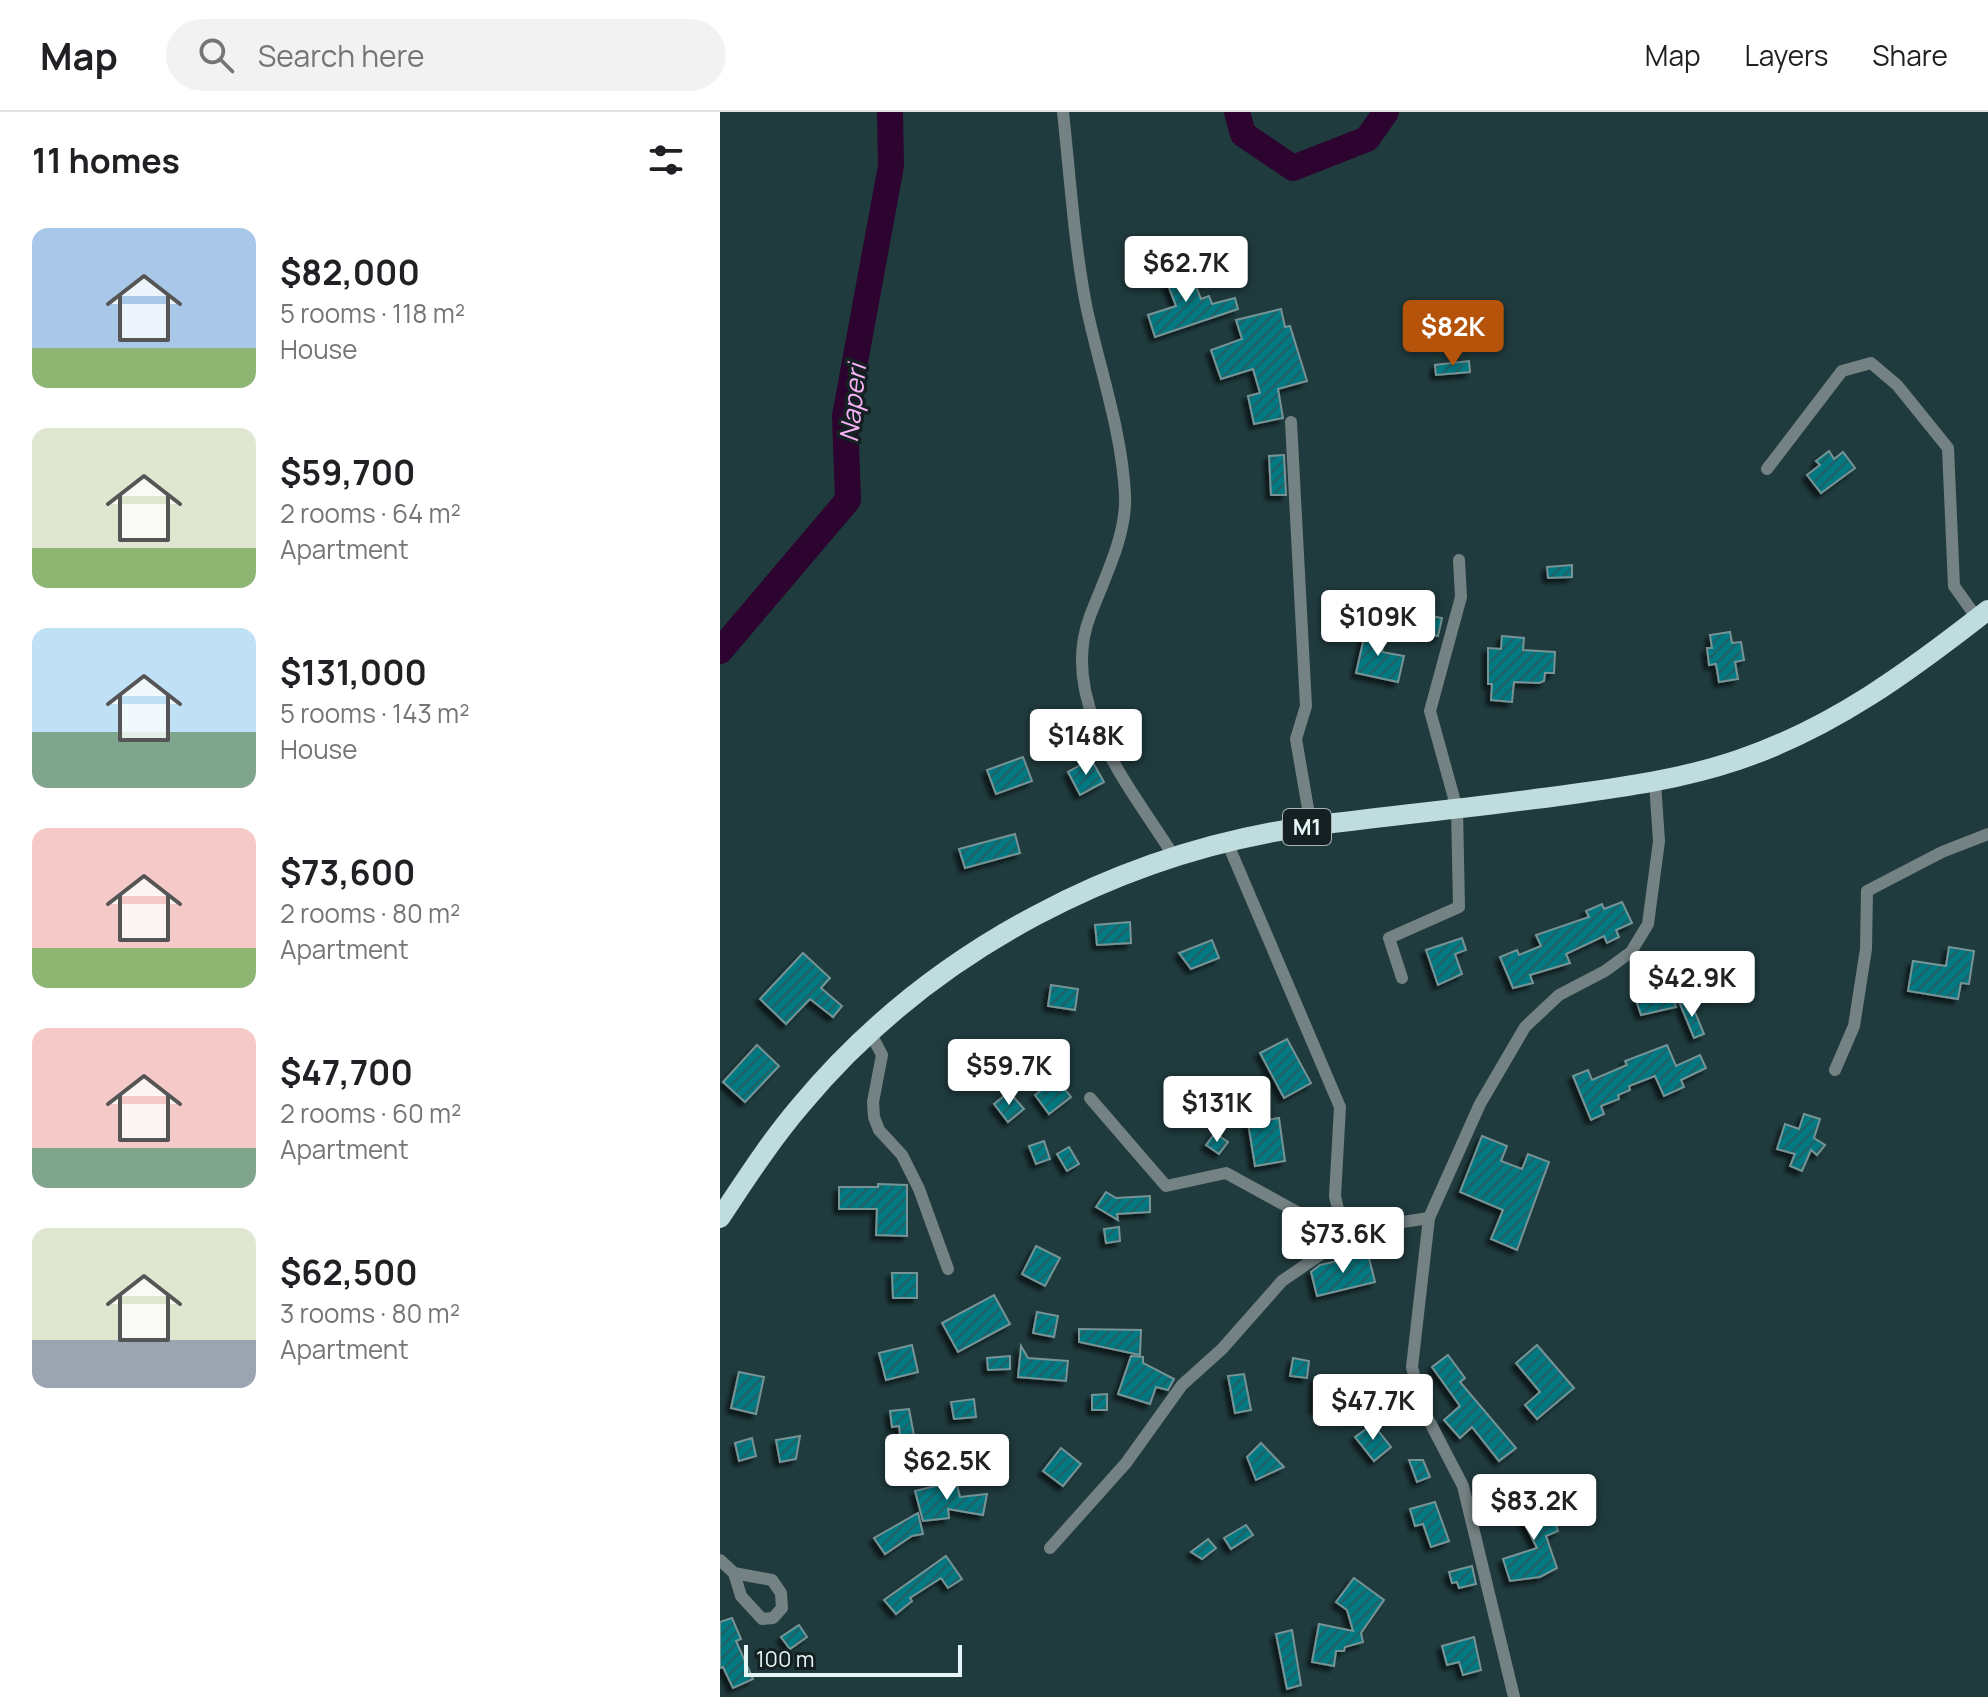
<!DOCTYPE html>
<html lang="en">
<head>
<meta charset="utf-8">
<style>
	:root { --surface:#fff; --page:#f2f2f2; --text:#202124; --muted:#757577; --line:#e0e0e0; --accent:#b45309 }
	body { margin:0; font-family:Manrope,sans-serif; background:var(--page); color:var(--text); height:100vh; display:flex; flex-direction:column; font-size:30px; white-space:nowrap }
	* { box-sizing:border-box; margin:0 }
	p { font-size:26px; color:var(--muted) }
	.icon { flex:none; width:44px; height:44px; fill:none; stroke:currentColor; stroke-width:2; stroke-linecap:round; stroke-linejoin:round }
	.map { position:relative; flex:1; overflow:hidden }
	.panel { display:flex; flex-direction:column; background:var(--surface); width:720px }
	.panel>* { flex:none }
	.scale { position:absolute; left:24px; bottom:20px; width:218px; box-sizing:border-box; padding-left:8px; border:4px solid #e6f6f7; border-top:0; font-size:22px; line-height:28px; white-space:nowrap; color:#e6f6f7; -webkit-text-stroke:6px #142021; paint-order:stroke }
	.price { position:absolute; translate:-50% -68px; padding:0 18px; border-radius:8px; background:#fff; color:#222; font-size:26px; line-height:52px; filter:drop-shadow(0 2px 4px #0008) }
	.price::after { content:''; position:absolute; left:50%; top:48px; width:24px; height:18px; margin-left:-12px; background:inherit; clip-path:polygon(0 0,100% 0,50% 100%) }
	.price.current { background:var(--accent); color:#fff }
	ul { padding:0; list-style:none }
	li { display:flex; align-items:center; gap:24px; height:200px; padding:0 32px }
	li span { display:grid; place-items:center; flex:none; width:224px; height:160px; border-radius:16px; color:#555 }
	li>.icon { margin-inline-start:auto }
	span .icon { width:96px; height:96px; fill:#fffc; stroke-width:1 }
	li b { font-size:34px }
	h2 { display:flex; justify-content:space-between; align-items:center; height:96px; padding:0 32px; font-size:34px }
	header { display:flex; align-items:center; gap:48px; box-sizing:border-box; height:112px; padding:0 40px; background:var(--surface); border-bottom:2px solid var(--line) }
	header strong { font-size:38px }
	nav { display:flex; gap:44px; margin-inline-start:auto; font-size:28px }
	.search { width:560px; height:72px; background:var(--page); display:flex; align-items:center; gap:20px; box-sizing:border-box; padding:0 28px; border-radius:44px; color:var(--muted); font-size:30px }
	main { display:flex; flex:1; min-height:0 }
	.map>svg:first-child { display:block }
</style>
</head>
<body>
<header>
<strong>Map</strong>
<div class="search"><svg class="icon" aria-label="search" viewBox="0 0 24 24"><circle cx="10" cy="10" r="6"/><path d="M15 15l6 6"/></svg>Search here</div>
<nav><a>Map</a><a>Layers</a><a>Share</a></nav>
</header>
<main>
<section class="panel">
<h2>11 homes<svg class="icon" aria-label="filters" viewBox="0 0 24 24"><path d="M4 7h16M4 17h16"/><circle cx="9" cy="7" r="2"/><circle cx="15" cy="17" r="2"/></svg></h2>
<ul>
<li><span style="background:linear-gradient(#a9c7e8 75%,#8fb573 0)"><svg class="icon" aria-label="home" viewBox="0 0 24 24"><path d="M3 11l9-7 9 7M6 9v11h12V9"/></svg></span><div><b>$82,000</b><p>5 rooms · 118 m²</p><p>House</p></div></li>
<li><span style="background:linear-gradient(#dfe7d0 75%,#8fb573 0)"><svg class="icon" aria-label="home" viewBox="0 0 24 24"><path d="M3 11l9-7 9 7M6 9v11h12V9"/></svg></span><div><b>$59,700</b><p>2 rooms · 64 m²</p><p>Apartment</p></div></li>
<li><span style="background:linear-gradient(#bfe0f5 65%,#7fa58c 0)"><svg class="icon" aria-label="home" viewBox="0 0 24 24"><path d="M3 11l9-7 9 7M6 9v11h12V9"/></svg></span><div><b>$131,000</b><p>5 rooms · 143 m²</p><p>House</p></div></li>
<li><span style="background:linear-gradient(#f6c9c9 75%,#8fb573 0)"><svg class="icon" aria-label="home" viewBox="0 0 24 24"><path d="M3 11l9-7 9 7M6 9v11h12V9"/></svg></span><div><b>$73,600</b><p>2 rooms · 80 m²</p><p>Apartment</p></div></li>
<li><span style="background:linear-gradient(#f6c9c9 75%,#7fa58c 0)"><svg class="icon" aria-label="home" viewBox="0 0 24 24"><path d="M3 11l9-7 9 7M6 9v11h12V9"/></svg></span><div><b>$47,700</b><p>2 rooms · 60 m²</p><p>Apartment</p></div></li>
<li><span style="background:linear-gradient(#dfe7d0 70%,#9aa5b1 0)"><svg class="icon" aria-label="home" viewBox="0 0 24 24"><path d="M3 11l9-7 9 7M6 9v11h12V9"/></svg></span><div><b>$62,500</b><p>3 rooms · 80 m²</p><p>Apartment</p></div></li>
</ul>
</section>
<div class="map">
<svg width="1268" height="1585" viewBox="0 0 1268 1585">
	<defs>
		<pattern id="building-hatch" width="6" height="6" patternUnits="userSpaceOnUse" patternTransform="scale(2)"><rect width="6" height="6" fill="#007982"/><path d="M-1 1l2-2M0 6l6-6M5 7l2-2" fill="none" stroke="#265f63"/></pattern>
		<filter id="shadow"><feDropShadow dx="-4.5" dy="4.5" stdDeviation="2" flood-color="#0009"/></filter>
	</defs>
	<rect width="100%" height="100%" fill="#203b3e"/>
	<g fill="none" stroke-linecap="round" stroke-linejoin="round">
		<g stroke="#2d042f" stroke-width="26">
			<polyline points="517,0 523,22 573,56 647,27 666,0"/>
			<polyline points="0,539 128,388 125,304 171,54 170,0"/>
		</g>
	</g>
	<g fill="url(#building-hatch)" stroke="#769396" stroke-width="2" filter="url(#shadow)">
		<polygon points="467,151 481,187 489,184 492,192 515,186 518,197 435,225 428,203 456,194 443,160"/>
		<polygon points="561,197 565,215 570,214 587,269 558,277 563,306 534,312 528,284 540,281 533,257 501,267 491,238 522,227 516,208"/>
		<polygon points="749,249 750,260 716,263 715,253"/>
		<polygon points="1109,339 1114,347 1123,340 1135,356 1101,381 1087,363 1100,353 1096,349"/>
		<polygon points="564,343 566,383 551,383 549,344"/>
		<polygon points="852,453 852,465 828,466 827,455"/>
		<polygon points="696,501 722,506 718,524 693,519"/>
		<polygon points="646,517 666,521 662,540 684,544 678,570 636,561"/>
		<polygon points="1010,520 1012,531 1021,530 1024,548 1015,550 1018,567 999,570 996,552 989,553 987,536 992,536 990,523"/>
		<polygon points="782,524 804,526 803,538 835,540 834,561 825,561 824,569 819,571 794,570 792,590 771,588 772,572 768,572 768,536 781,537"/>
		<polygon points="303,645 312,669 276,682 267,658"/>
		<polygon points="371,647 384,670 360,683 348,660"/>
		<polygon points="295,722 300,741 245,756 239,737"/>
		<polygon points="902,790 912,811 896,818 899,825 887,831 884,824 846,842 850,851 810,863 813,871 793,876 780,845 797,838 799,843 821,834 816,823 869,805 866,799 882,792 884,797"/>
		<polygon points="410,810 411,831 377,833 375,813"/>
		<polygon points="742,826 746,838 735,842 742,862 718,873 706,838"/>
		<polygon points="492,828 499,846 471,857 459,841"/>
		<polygon points="1229,835 1254,839 1249,872 1241,871 1238,887 1188,879 1193,849 1226,854"/>
		<polygon points="83,841 110,866 101,876 122,894 113,905 90,887 66,912 40,887"/>
		<polygon points="331,873 358,877 355,898 328,894"/>
		<polygon points="949,876 956,895 921,903 916,888"/>
		<polygon points="970,888 984,922 974,926 960,892"/>
		<polygon points="567,927 591,971 564,986 540,941"/>
		<polygon points="37,933 59,954 25,990 3,970"/>
		<polygon points="947,933 956,954 980,943 986,956 961,968 964,975 944,984 935,964 909,974 910,978 898,983 899,987 881,994 884,1002 871,1008 853,964 868,958 872,968 907,953 905,949"/>
		<polygon points="337,967 351,985 329,1002 315,983"/>
		<polygon points="289,980 304,997 288,1010 274,992"/>
		<polygon points="1084,1002 1100,1007 1094,1026 1105,1033 1097,1043 1091,1038 1082,1059 1070,1054 1075,1042 1057,1037 1065,1012 1079,1017"/>
		<polygon points="559,1006 565,1049 535,1054 528,1011"/>
		<polygon points="495,1021 508,1030 499,1042 486,1033"/>
		<polygon points="762,1024 787,1034 781,1049 802,1057 808,1042 829,1050 797,1138 771,1127 783,1098 740,1080"/>
		<polygon points="324,1029 330,1047 316,1052 309,1034"/>
		<polygon points="349,1035 359,1052 347,1059 337,1042"/>
		<polygon points="158,1072 187,1073 187,1124 156,1123 157,1097 119,1097 119,1075 158,1075"/>
		<polygon points="386,1080 396,1086 430,1084 430,1100 397,1102 398,1108 376,1095"/>
		<polygon points="399,1115 400,1129 386,1131 384,1117"/>
		<polygon points="316,1134 340,1146 325,1174 302,1162"/>
		<polygon points="648,1142 655,1170 597,1184 591,1160 600,1153"/>
		<polygon points="172,1161 197,1161 197,1186 173,1186"/>
		<polygon points="274,1183 290,1212 238,1240 222,1211"/>
		<polygon points="317,1200 338,1204 334,1225 313,1221"/>
		<polygon points="359,1217 421,1218 420,1243 359,1230"/>
		<polygon points="192,1233 198,1260 166,1268 159,1241"/>
		<polygon points="817,1233 854,1276 817,1307 805,1293 820,1280 796,1251"/>
		<polygon points="301,1234 308,1246 348,1249 346,1269 298,1265"/>
		<polygon points="728,1243 745,1266 740,1270 796,1336 779,1349 752,1315 740,1326 724,1308 740,1294 712,1255"/>
		<polygon points="290,1244 290,1257 268,1258 267,1246"/>
		<polygon points="411,1244 423,1245 423,1251 454,1267 448,1278 436,1275 430,1292 398,1282"/>
		<polygon points="573,1246 589,1249 587,1266 570,1264"/>
		<polygon points="19,1260 44,1265 36,1302 11,1296"/>
		<polygon points="524,1262 531,1298 515,1301 508,1264"/>
		<polygon points="595,1265 625,1266 624,1285 659,1278 664,1301 631,1309 632,1299 594,1297"/>
		<polygon points="387,1282 387,1298 372,1298 372,1283"/>
		<polygon points="254,1287 256,1305 234,1307 231,1290"/>
		<polygon points="189,1297 195,1329 181,1331 179,1314 172,1315 170,1299"/>
		<polygon points="653,1312 671,1335 654,1349 635,1325"/>
		<polygon points="80,1324 76,1347 60,1350 56,1328"/>
		<polygon points="32,1326 36,1344 19,1349 15,1331"/>
		<polygon points="274,1331 280,1347 260,1354 254,1339"/>
		<polygon points="541,1331 564,1355 536,1368 527,1345"/>
		<polygon points="341,1336 361,1352 343,1374 323,1359"/>
		<polygon points="689,1348 703,1348 710,1365 697,1370"/>
		<polygon points="236,1369 240,1385 267,1382 263,1403 228,1397 229,1406 203,1409 195,1379"/>
		<polygon points="825,1383 838,1419 826,1424 837,1456 820,1465 790,1469 783,1447 817,1436 796,1394"/>
		<polygon points="715,1390 729,1429 711,1435 703,1412 695,1414 690,1397"/>
		<polygon points="198,1401 203,1422 192,1424 165,1442 154,1426"/>
		<polygon points="526,1413 533,1423 511,1437 504,1426"/>
		<polygon points="488,1427 496,1436 482,1447 471,1440"/>
		<polygon points="226,1444 242,1467 228,1476 221,1466 190,1486 192,1489 176,1502 164,1488"/>
		<polygon points="752,1454 756,1472 739,1476 737,1470 732,1471 729,1460"/>
		<polygon points="634,1466 664,1488 641,1521 643,1530 625,1535 624,1539 616,1539 614,1554 592,1550 599,1512 633,1519 627,1498 616,1490"/>
		<polygon points="12,1506 21,1527 16,1529 33,1567 13,1576 3,1555 0,1556 0,1510"/>
		<polygon points="79,1513 87,1525 70,1537 61,1525"/>
		<polygon points="572,1518 581,1573 567,1577 556,1522"/>
		<polygon points="754,1525 761,1558 743,1563 739,1550 727,1553 722,1534"/>
	</g>
	<g fill="none" stroke-linecap="round" stroke-linejoin="round">
		<g stroke="#758283" stroke-width="12">
			<path d="M343 0C350 64 354 130 366 193 379 255 402 319 405 383 407 423 384 467 370 504 337 591 412 677 455 746"/>
			<polyline points="571,310 586,594 576,627 591,714"/>
			<polyline points="1047,357 1122,259 1151,251 1177,273 1228,336 1234,474 1257,506"/>
			<polyline points="507,730 620,995 615,1084 623,1119"/>
			<polyline points="682,866 669,826 739,795 737,697 710,599 741,485 739,448"/>
			<polyline points="150,920 162,943 153,990 154,1005 159,1018 182,1043 199,1077 228,1157"/>
			<polyline points="1115,958 1134,914 1146,837 1147,779 1222,740 1268,722"/>
			<polyline points="370,986 446,1074 506,1061 590,1107 623,1119 709,1106"/>
			<polyline points="330,1436 406,1351 462,1273 502,1237 562,1169 636,1118"/>
			<polyline points="0,1448 14,1461 52,1468 61,1481 62,1496 53,1506 42,1507 21,1484 14,1461"/>
			<polyline points="794,1585 743,1374 702,1295 692,1255 709,1106 760,992 805,915 839,883 885,859 911,840 928,812 939,729 935,671"/>
		</g>
		<path stroke="#bfdcde" stroke-width="20" d="M0 1106C26 1067 51 1028 81 993 211 837 405 736 606 712 686 702 766 694 846 683 904 675 962 667 1018 648 1113 616 1190 559 1268 498"/>
	</g>
	<g text-anchor="middle" dominant-baseline="central" stroke-width="7" stroke-linejoin="round" paint-order="stroke">
		<rect fill="#142021" stroke="#a7b6b7" stroke-width="2" x="563" y="697" width="48" height="36" rx="6"/>
		<g font-size="22" font-weight="bold" fill="#e6f6f7">
			<text x="587" y="715">M1</text>
		</g>
		<g font-size="26" font-style="italic" fill="#f7b2f7" stroke="#142021">
			<text transform="translate(132 291) rotate(-84)">Naperi</text>
		</g>
	</g>
</svg>
<div class="scale">100 m</div>
<b class="price" style="left:466px;top:192px">$62.7K</b>
<b class="price current" style="left:733px;top:256px">$82K</b>
<b class="price" style="left:658px;top:546px">$109K</b>
<b class="price" style="left:366px;top:665px">$148K</b>
<b class="price" style="left:972px;top:907px">$42.9K</b>
<b class="price" style="left:289px;top:995px">$59.7K</b>
<b class="price" style="left:497px;top:1032px">$131K</b>
<b class="price" style="left:623px;top:1163px">$73.6K</b>
<b class="price" style="left:653px;top:1330px">$47.7K</b>
<b class="price" style="left:227px;top:1390px">$62.5K</b>
<b class="price" style="left:814px;top:1430px">$83.2K</b>
</div>
</main>
</body>
</html>
